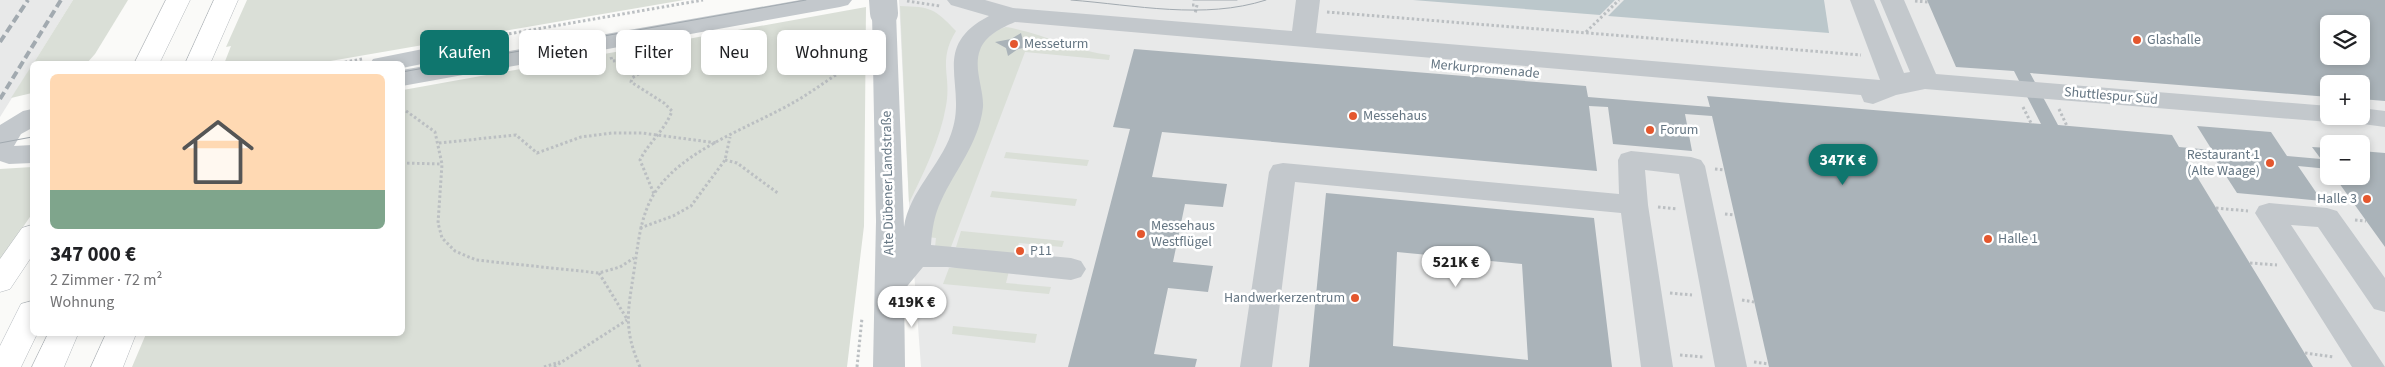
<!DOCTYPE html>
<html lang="de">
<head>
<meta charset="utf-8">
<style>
	:root { --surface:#fff; --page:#f6f6f6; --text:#202124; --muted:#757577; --line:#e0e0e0; --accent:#0f766e }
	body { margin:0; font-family:"Source Sans 3",sans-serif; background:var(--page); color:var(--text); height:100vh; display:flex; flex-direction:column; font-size:19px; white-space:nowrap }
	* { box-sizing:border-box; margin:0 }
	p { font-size:16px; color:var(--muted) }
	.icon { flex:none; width:28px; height:28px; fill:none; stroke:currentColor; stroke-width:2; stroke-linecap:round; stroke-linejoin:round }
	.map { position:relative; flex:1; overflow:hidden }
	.panel { position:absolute; left:30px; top:61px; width:375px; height:275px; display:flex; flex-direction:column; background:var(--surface); border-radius:8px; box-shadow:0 2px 8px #0003 }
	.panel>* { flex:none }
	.banner { position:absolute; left:420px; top:30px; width:475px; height:45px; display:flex; gap:10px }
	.fabs { position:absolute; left:2320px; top:15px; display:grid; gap:10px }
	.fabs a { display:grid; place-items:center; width:50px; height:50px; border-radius:8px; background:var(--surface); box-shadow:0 2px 8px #0003; font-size:25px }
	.price { position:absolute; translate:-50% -42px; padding:0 11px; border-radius:18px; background:#fff; color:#222; font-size:16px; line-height:32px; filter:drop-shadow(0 1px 2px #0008) }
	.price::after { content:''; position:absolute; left:50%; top:30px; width:15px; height:11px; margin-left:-8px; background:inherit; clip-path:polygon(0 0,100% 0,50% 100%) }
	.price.selected { background:var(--accent); color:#fff }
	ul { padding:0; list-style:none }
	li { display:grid; align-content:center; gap:10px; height:265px; padding:0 20px }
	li+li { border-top:1px solid var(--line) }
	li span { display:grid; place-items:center; height:155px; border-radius:8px; color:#555 }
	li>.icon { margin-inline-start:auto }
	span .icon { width:90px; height:90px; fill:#fffc; stroke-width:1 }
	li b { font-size:21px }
	.tag { padding:0 18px; border-radius:8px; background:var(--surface); box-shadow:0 2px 8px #0003; font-size:18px; line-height:45px }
	.tag.selected { background:var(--accent); color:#fff }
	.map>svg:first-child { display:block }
</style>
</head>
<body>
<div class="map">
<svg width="2385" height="367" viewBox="0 0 2385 367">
	<rect width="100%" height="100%" fill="#fafaf8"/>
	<g fill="#e8e9e9" fill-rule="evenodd">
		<polygon points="0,0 73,0 0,117"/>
		<path d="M899 0H2385V367H921L909 203ZM2329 24H2361V56H2329ZM2329 84H2361V116H2329ZM2329 144H2361V176H2329Z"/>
	</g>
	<g fill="#dadfd7">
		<polygon points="73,0 128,0 95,54 86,64 33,64"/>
		<polygon points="247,0 684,0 313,64 224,64 231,46 226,47"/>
		<path d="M900 6C931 7 934 8 956 31 937 62 952 75 946 106 940 140 924 172 909 203Z"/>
		<polygon points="866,7 864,226 847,367 132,367 146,334 402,334 403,90"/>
		<path d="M1006 27C1042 33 1074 51 1110 55L1109 60 1025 52 951 247H935L936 238 927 237 977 46 999 29Z"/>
		<polygon points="32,65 32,93 11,98"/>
		<polygon points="1006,152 1089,160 1087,166 1004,158"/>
		<polygon points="32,167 32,214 0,260 0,169"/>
		<polygon points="992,191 1077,199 1075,206 990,197"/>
		<polygon points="961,231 1064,241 1062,247 1019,243 1015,254 956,247"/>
		<polygon points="965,267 1009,271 1006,283 1051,287 1049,294 943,284 949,268"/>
		<polygon points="953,326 1037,334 1035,343 952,334"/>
	</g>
	<g fill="#bbc7cb">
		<polygon points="1413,0 1615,0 1600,15"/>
		<polygon points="1624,0 1824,0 1829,33 1608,16"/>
	</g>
	<g fill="#aab3b9" fill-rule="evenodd">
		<path d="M1927 0H2385V101L2361 99V84H2329V97L2030 73 2058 125 2172 135 2179 147 2212 150 2197 126 2271 132 2287 156 2321 159 2312 147 2329 148V169L2298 166 2322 201 2237 193 2215 159 2185 157 2313 367H1769L1712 116 1685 114 1692 151 1613 144 1608 107 1589 106 1597 171 1162 132 1152 177 1227 184 1223 207 1185 204 1173 262 1213 266 1208 292 1168 288 1154 354 1197 359 1195 367H1068L1130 129 1113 127 1134 49 1586 86 1588 97 1710 107 1707 96 2041 124 2014 71 1956 67ZM2329 24H2361V56H2329Z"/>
		<polygon points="1021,33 1023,41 1034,46 1018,49 1008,56 1006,48 995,42 1011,39"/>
		<polygon points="2361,151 2385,153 2385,247 2334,176 2361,176"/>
		<path d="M1326 193 1594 218 1612 367H1309ZM1397 252 1522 264 1528 360 1393 346Z"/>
	</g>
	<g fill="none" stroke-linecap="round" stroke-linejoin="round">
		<defs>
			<g id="highway">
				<polygon points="166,0 190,0 159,64 134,64"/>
				<polygon points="214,0 238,0 210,64 185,64"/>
				<polygon points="32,225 32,256 10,289 0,292 0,259 22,228"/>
				<polygon points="32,301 32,334 37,334 21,367 0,367 0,346 21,304"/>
				<polygon points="48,334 78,334 64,367 32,367"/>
				<polygon points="106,334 136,334 123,367 91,367"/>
			</g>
		</defs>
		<use href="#highway" stroke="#b4b9bd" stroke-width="1"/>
		<g stroke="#bbbfc2" stroke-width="3" stroke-dasharray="2.5 2.5" stroke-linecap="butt">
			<polyline points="907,1 940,6"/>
			<polyline points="1915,1 1928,2"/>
			<polyline points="1192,5 1197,5 1195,14"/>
			<polyline points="1327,12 1861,55"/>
			<polyline points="1586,32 1619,0"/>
			<polyline points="445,45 703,0"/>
			<path d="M651 56 653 60 650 67 632 78 631 82 664 103 672 111C665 130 649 142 640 160L654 194"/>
			<polyline points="611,57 612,61 636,60 659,51"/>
			<polyline points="335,64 362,59"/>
			<polyline points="2023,107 2031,123"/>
			<polyline points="402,108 435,132 442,164 438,223 442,238 455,251 476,260 599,273 620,267 634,258"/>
			<polyline points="2059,109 2067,126"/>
			<polyline points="439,143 516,135 537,153 581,137 612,133 642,133 717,143"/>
			<polyline points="725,160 737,163 779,194"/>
			<polyline points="402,163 442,164"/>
			<polyline points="1715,169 1724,170"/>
			<polyline points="1658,207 1677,209"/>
			<polyline points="2216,208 2248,211"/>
			<polyline points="1725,214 1734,215"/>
			<polyline points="2355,220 2366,221"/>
			<polyline points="640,228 673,216 691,206 725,160 730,137"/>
			<polyline points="2250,263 2277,265"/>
			<polyline points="599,273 627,319"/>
			<polyline points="1670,293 1692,295"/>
			<polyline points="1742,300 1754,302"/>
			<polyline points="2305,353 2334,357"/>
			<polyline points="1680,355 1703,357"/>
			<polyline points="1754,362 1769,364"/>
			<polyline points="544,367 560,362"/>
			<polyline points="554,367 627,320"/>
			<path d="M640 367C623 328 628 311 634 271 638 245 640 217 654 194 682 149 752 127 796 101 819 88 839 70 864 60"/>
			<polyline points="857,367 862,318"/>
		</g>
		<g fill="#c3c8cc" fill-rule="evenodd">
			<polygon points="800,0 852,0 848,5 840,7 402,86 402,70"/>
			<path d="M947 0H985L1013 8 1292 31 1296 0H1320L1316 33 1880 80 1850 0H1874L1904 73 1910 72 1880 0H1904L1936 74 2329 106V116H2341L2338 120 2329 122 1925 89 1896 95 1873 104 1864 102 1861 95 1015 22C1001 28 985 36 980 50 973 68 984 89 983 107 979 143 955 170 941 201 934 216 932 230 931 245L1071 258 1081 261 1086 269 1081 277 1071 280 947 267H923L904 290 905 367H873L876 221 872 13 876 8 884 6 892 8 896 13 904 227C909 192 940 166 951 134 969 85 928 48 989 16L951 5Z"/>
			<polygon points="428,48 437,51 440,56 437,61 402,68 402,64 370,64 373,59"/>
			<polygon points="2361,108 2385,111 2385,127 2348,122 2344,116 2361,116"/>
			<polygon points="32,109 32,128 21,134 14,146 32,145 32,163 9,164 0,161 0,125 23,111"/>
			<polygon points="1631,151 1691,157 1701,160 1705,166 1747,367 1715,367 1679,174 1645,170 1648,205 1673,367 1641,367 1621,213 1295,182 1272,367 1240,367 1269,172 1273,165 1283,163 1619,194 1618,160 1621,154"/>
			<polygon points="2269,203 2327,208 2337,211 2385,278 2385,312 2374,309 2318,227 2291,225 2385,367 2352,367 2255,213 2259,206"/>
		</g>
		<use href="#highway" fill="#fff" fill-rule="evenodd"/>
		<g stroke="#a2aab0" stroke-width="1">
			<path d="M1071 0C1135 5 1204 20 1266 0"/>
			<polyline points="1193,0 1237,0"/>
			<polyline points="402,72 806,0"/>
			<polyline points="0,143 32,137"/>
		</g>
		<g stroke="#a2aab0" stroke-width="4" stroke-dasharray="8 4" stroke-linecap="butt">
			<polyline points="0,42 28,0"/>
			<polyline points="0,99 61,0"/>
		</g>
		<polyline stroke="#c3c8cc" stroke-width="28" points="883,0 884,13"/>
	</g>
	<g fill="#e4572e" stroke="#fff" stroke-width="2">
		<circle cx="2137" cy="40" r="5"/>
		<circle cx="1014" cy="44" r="5"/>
		<circle cx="1353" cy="116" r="5"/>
		<circle cx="1650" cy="130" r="5"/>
		<circle cx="2270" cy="163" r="5"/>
		<circle cx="2367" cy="199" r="5"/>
		<circle cx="1141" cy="234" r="5"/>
		<circle cx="1988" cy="239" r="5"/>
		<circle cx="1020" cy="251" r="5"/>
		<circle cx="1355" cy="298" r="5"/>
	</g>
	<g text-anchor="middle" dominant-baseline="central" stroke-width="5" stroke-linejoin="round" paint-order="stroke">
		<g font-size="14" fill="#657683" stroke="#fff" text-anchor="start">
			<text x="2147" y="40">Glashalle</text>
			<text x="1024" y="44">Messeturm</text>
			<text x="1363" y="116">Messehaus</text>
			<text x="1660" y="130">Forum</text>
			<text x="2260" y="155" text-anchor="end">Restaurant 1<tspan x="2260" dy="16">(Alte Waage)</tspan></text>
			<text x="2357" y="199" text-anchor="end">Halle 3</text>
			<text x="1151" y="226">Messehaus<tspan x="1151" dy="16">Westflügel</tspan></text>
			<text x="1998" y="239">Halle 1</text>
			<text x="1030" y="251">P11</text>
			<text x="1345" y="298" text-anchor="end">Handwerkerzentrum</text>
		</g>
		<g font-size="14" fill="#657683" stroke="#fff">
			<text transform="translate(1485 69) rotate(5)">Merkurpromenade</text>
			<text transform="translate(2111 96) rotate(5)">Shuttlespur Süd</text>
			<text transform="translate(888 183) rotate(-91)">Alte Dübener Landstraße</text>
		</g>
	</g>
</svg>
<div class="fabs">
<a><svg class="icon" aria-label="layers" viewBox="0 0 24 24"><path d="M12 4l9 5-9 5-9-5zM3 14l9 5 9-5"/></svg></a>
<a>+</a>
<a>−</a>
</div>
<b class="price selected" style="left:1843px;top:186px">347K €</b>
<b class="price" style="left:1456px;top:288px">521K €</b>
<b class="price" style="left:912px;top:328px">419K €</b>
<div class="banner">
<a class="tag selected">Kaufen</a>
<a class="tag">Mieten</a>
<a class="tag">Filter</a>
<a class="tag">Neu</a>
<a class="tag">Wohnung</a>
</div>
<section class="panel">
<ul>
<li><span style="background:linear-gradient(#ffd9b3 75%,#7fa58c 0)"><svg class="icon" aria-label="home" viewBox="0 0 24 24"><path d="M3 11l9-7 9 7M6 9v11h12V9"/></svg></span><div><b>347 000 €</b><p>2 Zimmer · 72 m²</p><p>Wohnung</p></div></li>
</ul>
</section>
</div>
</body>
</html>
